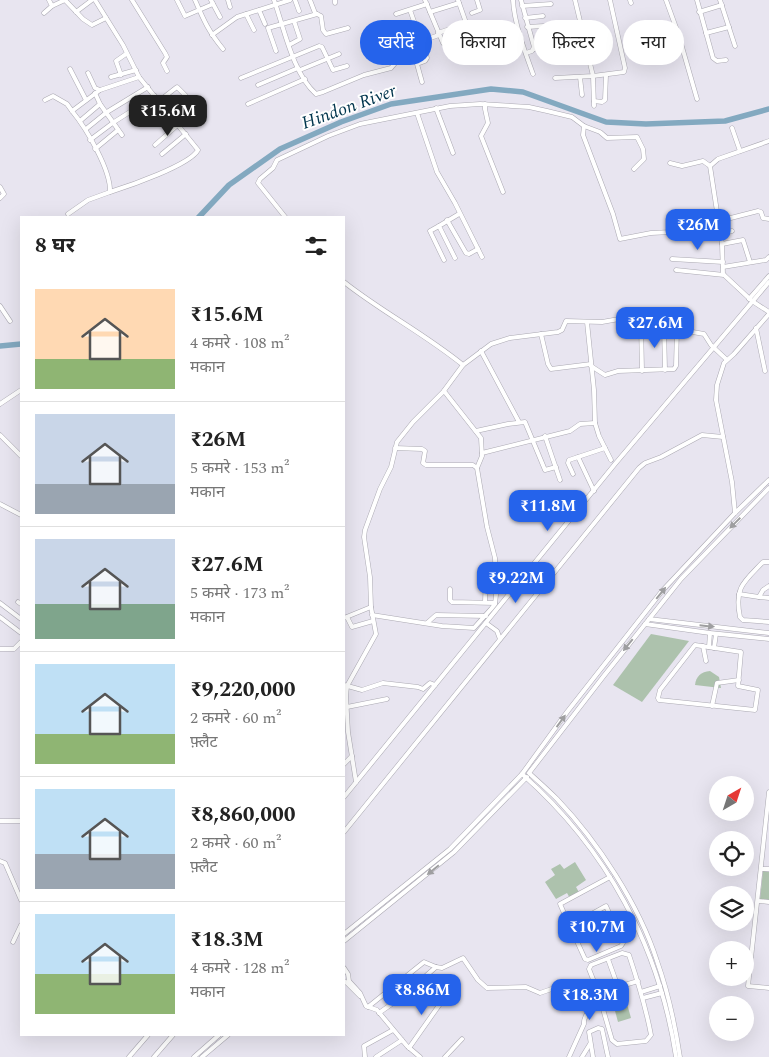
<!DOCTYPE html>
<html lang="hi">
<head>
<meta charset="utf-8">
<style>
	:root { --surface:#fff; --page:#f6f6f6; --text:#222; --muted:#767676; --line:#e0e0e0; --accent:#2563eb }
	body { margin:0; font-family:Spectral,"Noto Sans Devanagari",serif; background:var(--page); color:var(--text); height:100vh; display:flex; flex-direction:column; font-size:19px; white-space:nowrap }
	* { box-sizing:border-box; margin:0 }
	p { font-size:16px; color:var(--muted) }
	.icon { flex:none; width:28px; height:28px; fill:none; stroke:currentColor; stroke-width:2; stroke-linecap:round; stroke-linejoin:round }
	.map { position:relative; flex:1; overflow:hidden }
	.side { position:absolute; left:20px; top:216px; width:325px; height:820px; display:flex; flex-direction:column; background:var(--surface); border-radius:0px; box-shadow:0 5px 20px #0002 }
	.side>* { flex:none }
	.hud { position:absolute; left:360px; top:20px; width:334px; height:45px; display:flex; gap:10px }
	.needle { width:32px; rotate:39deg }
	.fabs { position:absolute; left:709px; top:776px; display:grid; gap:10px }
	.fabs a { display:grid; place-items:center; width:45px; height:45px; border-radius:50%; background:var(--surface); box-shadow:0 5px 20px #0002; font-size:25px }
	.price { position:absolute; translate:-50% -42px; padding:0 11px; border-radius:10px; background:var(--accent); color:#fff; font-size:16px; line-height:32px; filter:drop-shadow(0 1px 2px #0008) }
	.price::after { content:''; position:absolute; left:50%; top:30px; width:15px; height:11px; margin-left:-8px; background:inherit; clip-path:polygon(0 0,100% 0,50% 100%) }
	.price.active { background:#222; color:#fff }
	ul { padding:0; list-style:none }
	li { display:flex; align-items:center; gap:15px; height:125px; padding:0 15px }
	li+li { border-top:1px solid var(--line) }
	li span { display:grid; place-items:center; flex:none; width:140px; height:100px; border-radius:0px; color:#555 }
	li>.icon { margin-inline-start:auto }
	span .icon { width:60px; height:60px; fill:#fffc; stroke-width:1 }
	li b { font-size:21px }
	h2 { display:flex; justify-content:space-between; align-items:center; height:60px; padding:0 15px; font-size:21px }
	.chip { padding:0 18px; border-radius:22px; background:var(--surface); box-shadow:0 5px 20px #0002; font-size:18px; line-height:45px }
	.chip.active { background:var(--accent); color:#fff }
	.map>svg:first-child { display:block }
</style>
</head>
<body>
<div class="map">
<svg width="769" height="1057" viewBox="0 0 769 1057">
	<rect width="100%" height="100%" fill="#e8e5f0"/>
	<g fill="#adc2ad">
		<polygon points="651,634 689,641 642,702 613,685"/>
		<path d="M710 671 719 677 721 688 695 685C696 676 701 672 710 671Z"/>
		<polygon points="575,862 586,880 576,887 580,894 571,900 567,893 556,899 545,882 555,875 551,869 560,864 564,869"/>
		<polygon points="763,871 769,872 769,900 760,899"/>
		<polygon points="621,982 631,1018 618,1022 608,985"/>
	</g>
	<g fill="none" stroke-linecap="round" stroke-linejoin="round">
		<g stroke="#83a9c0" stroke-width="5.5">
			<polyline points="198,218 229,185 280,149 341,122 391,104 491,89 523,92 606,122 646,124 725,121 769,109"/>
			<polyline points="0,346 21,344"/>
		</g>
		<defs>
			<g id="minor">
				<path d="M95 0 123 45 139 77 198 150C190 165 129 186 110 192"/>
				<polyline points="132,0 165,53 167,57 163,63 167,71"/>
				<polyline points="177,0 185,16 213,4"/>
				<path d="M195 0C204 21 209 32 223 49"/>
				<polyline points="211,0 220,17"/>
				<polyline points="228,0 230,7"/>
				<path d="M274 0C284 28 293 74 316 94L323 92 364 75 391 68 397 61 404 59"/>
				<polyline points="295,0 299,11"/>
				<polyline points="310,0 315,13 321,16 323,30 326,34 348,28"/>
				<polyline points="335,0 335,3"/>
				<polyline points="425,0 443,43 470,34 458,0"/>
				<path d="M513 0C514 23 525 52 533 74"/>
				<polyline points="521,0 534,47 532,51 526,53"/>
				<polyline points="575,0 593,76 594,106"/>
				<polyline points="630,0 631,3"/>
				<polyline points="666,0 678,33 697,99"/>
				<polyline points="697,0 713,58 717,61 726,60"/>
				<polyline points="720,0 735,46"/>
				<polyline points="52,6 65,0 83,19 92,25 106,18"/>
				<polyline points="522,6 551,4"/>
				<polyline points="259,10 265,24"/>
				<polyline points="410,10 416,27"/>
				<polyline points="76,12 92,0"/>
				<polyline points="430,12 459,3"/>
				<polyline points="699,12 722,5"/>
				<polyline points="44,13 52,6 49,0"/>
				<polyline points="472,13 480,10 477,0"/>
				<polyline points="246,14 254,30"/>
				<polyline points="396,14 427,4"/>
				<polyline points="525,18 543,16"/>
				<polyline points="527,27 544,26"/>
				<polyline points="407,30 417,63"/>
				<polyline points="438,33 467,23"/>
				<polyline points="706,33 729,27"/>
				<polyline points="212,35 237,17 290,0"/>
				<polyline points="289,45 300,39 294,21"/>
				<polyline points="534,49 563,43 571,35"/>
				<polyline points="276,51 268,28 317,14"/>
				<polyline points="70,69 86,100"/>
				<polyline points="300,70 339,54"/>
				<polyline points="88,73 95,88 100,90 139,77"/>
				<polyline points="121,75 116,61 126,54"/>
				<polyline points="111,77 136,70"/>
				<polyline points="580,77 582,95"/>
				<polyline points="241,78 319,46 322,47 333,70 347,66"/>
				<polyline points="555,78 593,76 624,72 625,68 610,0"/>
				<polyline points="422,82 417,64 425,61 427,58 422,41 439,35"/>
				<polyline points="258,85 298,68"/>
				<polyline points="95,93 100,104 122,135"/>
				<polyline points="45,100 53,96 67,104 72,111"/>
				<polyline points="159,101 177,87 186,96"/>
				<polyline points="594,101 602,102 605,100 606,75"/>
				<polyline points="248,104 305,79"/>
				<polyline points="485,104 485,109 488,123 481,136 503,192"/>
				<polyline points="436,108 453,153"/>
				<polyline points="417,113 437,172 455,203 482,257"/>
				<polyline points="80,121 100,104"/>
				<polyline points="584,126 583,135 613,214 620,239 651,233 692,231 719,227"/>
				<polyline points="732,128 740,151"/>
				<polyline points="86,129 107,112 148,87"/>
				<polyline points="90,140 114,122 155,96"/>
				<polyline points="155,145 199,106"/>
				<polyline points="95,149 118,130"/>
				<polyline points="162,154 186,134"/>
				<polyline points="670,163 682,166 703,161 710,166 722,244 723,274 752,301 769,312"/>
				<polyline points="710,166 718,159 769,141"/>
				<polyline points="0,187 4,194 0,198"/>
				<path d="M68 214 88 200 110 192C111 170 86 128 72 111L100 90"/>
				<polyline points="286,218 258,183 260,179 273,168 277,160 328,136 360,124 450,106 480,104 529,107 547,111 572,117 584,126 600,132 607,138 637,137 643,149 644,159 634,169"/>
				<polyline points="447,220 466,253 469,254 478,249"/>
				<polyline points="719,221 758,211 761,212 763,218 769,219"/>
				<polyline points="439,226 430,231 444,260"/>
				<polyline points="720,234 732,231"/>
				<polyline points="722,244 743,240 750,262"/>
				<polyline points="455,258 439,226 459,214"/>
				<polyline points="672,259 723,262"/>
				<polyline points="723,267 766,260 769,257"/>
				<polyline points="676,270 724,275"/>
				<path d="M344 282C382 312 425 334 463 365L443 392 413 422 397 442 391 467 380 489 365 530 364 537 370 577 371 607 376 634 347 686 346 696 348 732 356 782"/>
				<polyline points="749,299 769,276"/>
				<polyline points="0,306 10,321"/>
				<polyline points="587,322 594,390 595,423 599,436 611,460"/>
				<polyline points="641,323 642,371"/>
				<polyline points="664,327 665,370"/>
				<polyline points="756,328 765,371"/>
				<polyline points="541,334 548,364 551,369 591,364"/>
				<polyline points="481,351 519,422"/>
				<polyline points="463,365 491,344 510,338 558,332 562,330 566,321 602,322 619,319 704,334 711,345 726,359"/>
				<polyline points="591,366 605,375 618,371 674,369 676,366 677,329"/>
				<polyline points="444,391 481,438 482,456 477,468"/>
				<polyline points="0,404 21,390"/>
				<polyline points="476,431 508,424 525,422 545,470 556,467"/>
				<polyline points="0,435 21,456"/>
				<polyline points="545,436 560,480"/>
				<polyline points="482,453 570,431 580,424 595,423"/>
				<polyline points="578,457 594,491"/>
				<polyline points="573,474 568,463 569,460 605,448"/>
				<polyline points="0,504 21,515"/>
				<polyline points="735,513 732,482 716,400 717,385 724,363 734,354 769,314"/>
				<path d="M769 562H763C744 582 734 587 740 617L743 620 769 622"/>
				<polyline points="496,575 510,575"/>
				<polyline points="769,586 763,590 759,597 769,598"/>
				<polyline points="450,589 450,600 452,602 495,603"/>
				<polyline points="739,594 759,597"/>
				<polyline points="18,602 21,604"/>
				<polyline points="485,602 486,576 488,573 496,573"/>
				<polyline points="0,603 21,619"/>
				<polyline points="372,615 442,626 474,628 491,609 495,604 496,595 495,558 487,527 477,468 473,465 426,465 423,463 425,451 422,449 395,448"/>
				<polyline points="0,617 21,633"/>
				<polyline points="347,617 352,627 373,621"/>
				<polyline points="344,618 371,607"/>
				<polyline points="649,619 769,633"/>
				<polyline points="427,623 436,615 486,616"/>
				<polyline points="486,623 497,631 500,639"/>
				<polyline points="645,624 710,633 769,639"/>
				<polygon points="695,645 741,652 738,686 758,690 755,710 659,700 658,698 660,690"/>
				<polyline points="703,646 706,661"/>
				<polyline points="709,647 710,633"/>
				<polyline points="714,648 716,634"/>
				<polyline points="0,649 14,649 21,642"/>
				<polyline points="344,685 362,690 383,683 418,687 423,689 430,683 435,685"/>
				<polyline points="712,706 717,683 739,680"/>
				<polyline points="347,707 387,699"/>
				<polyline points="344,764 352,756"/>
				<path d="M522 774C607 849 659 946 676 1057"/>
				<polyline points="769,792 748,986 769,988"/>
				<polyline points="344,797 615,464 769,282"/>
				<polyline points="0,821 21,821"/>
				<polyline points="344,832 639,468 645,463 661,457 702,435 723,437"/>
				<polyline points="0,861 5,863 21,900"/>
				<polyline points="761,869 769,869"/>
				<polyline points="758,901 769,902"/>
				<polygon points="606,906 623,943 621,946 588,960 585,959 570,926"/>
				<polyline points="568,922 560,904 610,877"/>
				<polyline points="615,924 632,916"/>
				<polyline points="616,928 633,919"/>
				<polyline points="344,934 450,849 522,774 567,712 662,591 735,513 769,480"/>
				<polyline points="344,941 454,852 527,777"/>
				<polyline points="13,942 21,925"/>
				<path d="M622 953 629 955C638 982 646 1008 651 1035L646 1041 617 1044 612 1040 598 992 589 969 591 965Z"/>
				<polyline points="344,968 348,974 349,981 360,993 366,1006 377,1010 407,1046 420,1057"/>
				<polyline points="344,981 347,983 360,996"/>
				<polyline points="618,987 638,981"/>
				<polyline points="598,992 618,987 608,959"/>
				<polyline points="641,992 660,986"/>
				<polyline points="643,998 662,993"/>
				<path d="M368 1007 424 962 436 967 442 968 463 958 478 980 487 988 526 987 540 993 572 982 589 996 592 1003C591 1011 583 1015 584 1024L569 1057"/>
				<polyline points="379,1013 403,996 436,967"/>
				<polyline points="409,1048 447,994"/>
				<polyline points="129,1057 148,1035"/>
				<polyline points="154,1057 173,1035"/>
				<polyline points="194,1057 219,1035"/>
				<polyline points="202,1057 228,1035"/>
				<polyline points="365,1057 364,1046 393,1030"/>
				<polyline points="376,1057 402,1040"/>
				<polyline points="445,1057 462,1039"/>
				<polyline points="582,1057 590,1044"/>
				<polyline points="593,1057 589,1032 598,1028 602,1029 608,1057"/>
				<path d="M680 1057C675 1024 668 992 657 961 639 905 598 842 557 799 548 790 539 782 529 773L603 677 681 579 769 488"/>
			</g>
		</defs>
		<use href="#minor" stroke="#aba9b2" stroke-width="5"/>
		<use href="#minor" stroke="#fff" stroke-width="4"/>
	</g>
	<defs><path id="oneway-solid" d="M-6-.8H1V-3.2L6.5 0L1 3.2V.8H-6Z" transform="scale(1.25)"/></defs>
	<g fill="#9e9ea0">
		<use href="#oneway-solid" transform="translate(735 523) rotate(135)"/>
		<use href="#oneway-solid" transform="translate(661 593) rotate(-51)"/>
		<use href="#oneway-solid" transform="translate(707 626) rotate(6)"/>
		<use href="#oneway-solid" transform="translate(628 645) rotate(129)"/>
		<use href="#oneway-solid" transform="translate(561 721) rotate(-54)"/>
		<use href="#oneway-solid" transform="translate(433 870) rotate(141)"/>
	</g>
	<g text-anchor="middle" dominant-baseline="central" stroke-width="4" stroke-linejoin="round" paint-order="stroke">
		<g font-size="18" font-style="italic" fill="#00354d" stroke="#fff">
			<text transform="translate(349 107) rotate(-20)">Hindon River</text>
		</g>
	</g>
</svg>
<div class="fabs">
<a><svg class="needle" viewBox="-14 -14 28 28"><path d="M0-13l5 13h-10z" fill="#e53935"/><path d="M0 13l5-13h-10z" fill="#767676"/></svg></a>
<a><svg class="icon" aria-label="locate" viewBox="0 0 24 24"><circle cx="12" cy="12" r="6"/><path d="M12 2v4M12 18v4M2 12h4M18 12h4"/></svg></a>
<a><svg class="icon" aria-label="layers" viewBox="0 0 24 24"><path d="M12 4l9 5-9 5-9-5zM3 14l9 5 9-5"/></svg></a>
<a>+</a>
<a>−</a>
</div>
<b class="price active" style="left:168px;top:137px">₹15.6M</b>
<b class="price" style="left:698px;top:251px">₹26M</b>
<b class="price" style="left:655px;top:349px">₹27.6M</b>
<b class="price" style="left:548px;top:532px">₹11.8M</b>
<b class="price" style="left:516px;top:604px">₹9.22M</b>
<b class="price" style="left:597px;top:953px">₹10.7M</b>
<b class="price" style="left:422px;top:1016px">₹8.86M</b>
<b class="price" style="left:590px;top:1021px">₹18.3M</b>
<div class="hud">
<a class="chip active">खरीदें</a>
<a class="chip">किराया</a>
<a class="chip">फ़िल्टर</a>
<a class="chip">नया</a>
</div>
<section class="side">
<h2>8 घर<svg class="icon" aria-label="filters" viewBox="0 0 24 24"><path d="M4 7h16M4 17h16"/><circle cx="9" cy="7" r="2"/><circle cx="15" cy="17" r="2"/></svg></h2>
<ul>
<li><span style="background:linear-gradient(#ffd9b3 70%,#8fb573 0)"><svg class="icon" aria-label="home" viewBox="0 0 24 24"><path d="M3 11l9-7 9 7M6 9v11h12V9"/></svg></span><div><b>₹15.6M</b><p>4 कमरे · 108 m²</p><p>मकान</p></div></li>
<li><span style="background:linear-gradient(#c9d6e8 70%,#9aa5b1 0)"><svg class="icon" aria-label="home" viewBox="0 0 24 24"><path d="M3 11l9-7 9 7M6 9v11h12V9"/></svg></span><div><b>₹26M</b><p>5 कमरे · 153 m²</p><p>मकान</p></div></li>
<li><span style="background:linear-gradient(#c9d6e8 65%,#7fa58c 0)"><svg class="icon" aria-label="home" viewBox="0 0 24 24"><path d="M3 11l9-7 9 7M6 9v11h12V9"/></svg></span><div><b>₹27.6M</b><p>5 कमरे · 173 m²</p><p>मकान</p></div></li>
<li><span style="background:linear-gradient(#bfe0f5 70%,#8fb573 0)"><svg class="icon" aria-label="home" viewBox="0 0 24 24"><path d="M3 11l9-7 9 7M6 9v11h12V9"/></svg></span><div><b>₹9,220,000</b><p>2 कमरे · 60 m²</p><p>फ़्लैट</p></div></li>
<li><span style="background:linear-gradient(#bfe0f5 65%,#9aa5b1 0)"><svg class="icon" aria-label="home" viewBox="0 0 24 24"><path d="M3 11l9-7 9 7M6 9v11h12V9"/></svg></span><div><b>₹8,860,000</b><p>2 कमरे · 60 m²</p><p>फ़्लैट</p></div></li>
<li><span style="background:linear-gradient(#bfe0f5 60%,#8fb573 0)"><svg class="icon" aria-label="home" viewBox="0 0 24 24"><path d="M3 11l9-7 9 7M6 9v11h12V9"/></svg></span><div><b>₹18.3M</b><p>4 कमरे · 128 m²</p><p>मकान</p></div></li>
</ul>
</section>
</div>
</body>
</html>
